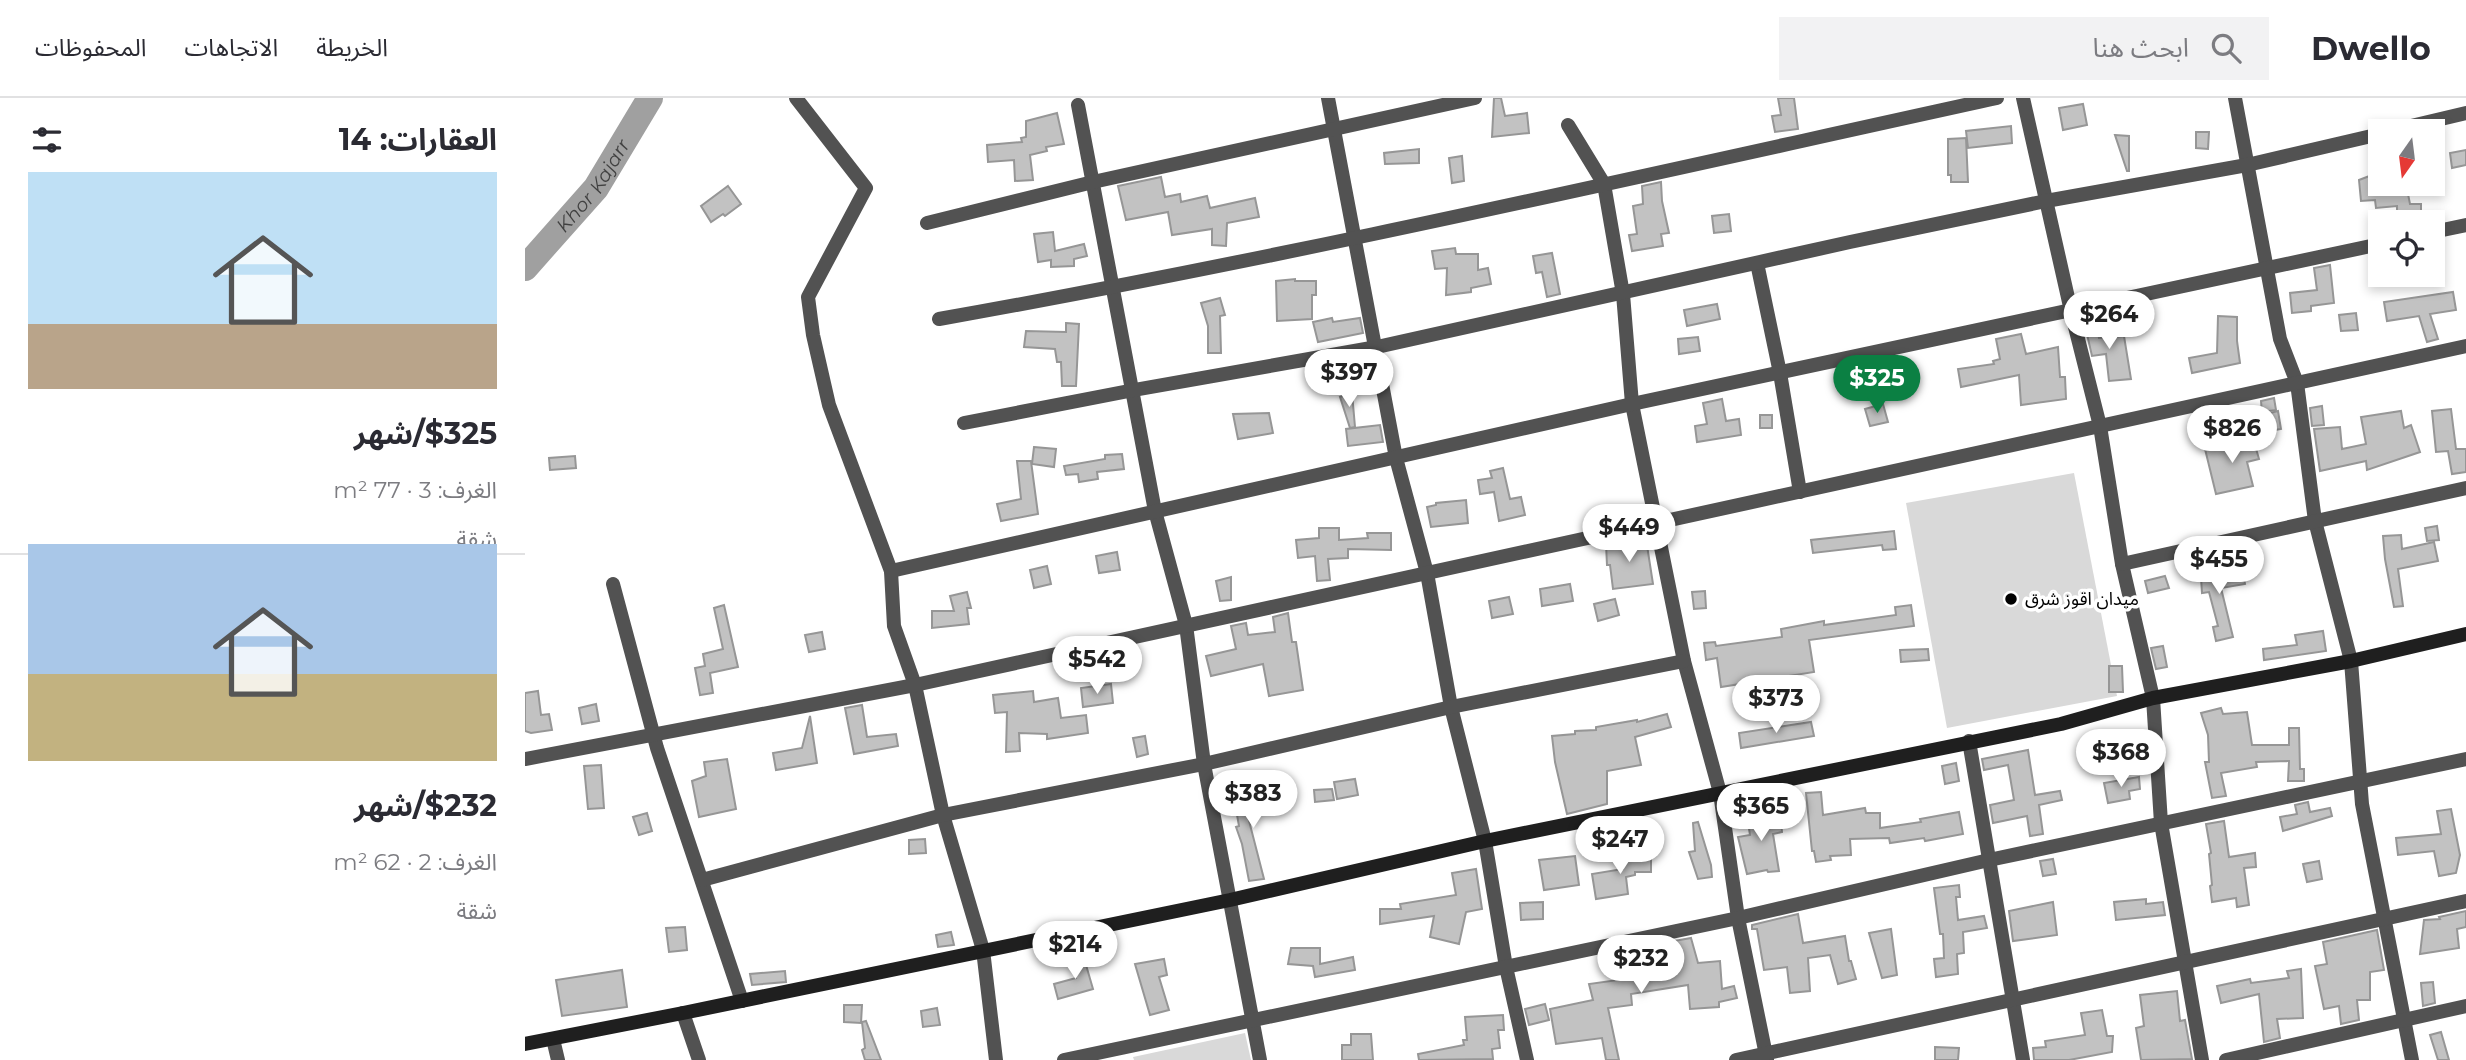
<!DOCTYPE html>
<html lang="ar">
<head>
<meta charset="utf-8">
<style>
	:root { --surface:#fff; --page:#f2f2f3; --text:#2b2b33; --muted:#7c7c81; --line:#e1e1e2; --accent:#0b8043 }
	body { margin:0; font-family:Montserrat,"Noto Sans Arabic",sans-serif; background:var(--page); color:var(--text); direction:rtl; height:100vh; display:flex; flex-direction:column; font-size:26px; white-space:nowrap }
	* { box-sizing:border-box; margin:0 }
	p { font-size:23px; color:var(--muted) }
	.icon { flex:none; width:38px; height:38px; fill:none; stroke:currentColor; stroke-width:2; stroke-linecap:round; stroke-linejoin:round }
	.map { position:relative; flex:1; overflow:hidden; direction:ltr }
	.side { display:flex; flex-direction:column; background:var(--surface); width:525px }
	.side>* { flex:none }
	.needle { width:46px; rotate:194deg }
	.tools { position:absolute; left:1843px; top:21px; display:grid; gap:14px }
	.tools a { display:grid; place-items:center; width:77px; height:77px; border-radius:0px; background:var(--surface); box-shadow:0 4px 10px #0003; font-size:35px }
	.price { position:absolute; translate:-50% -60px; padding:0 16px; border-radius:24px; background:#fff; color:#222; font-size:23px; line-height:46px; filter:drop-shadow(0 2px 4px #0008) }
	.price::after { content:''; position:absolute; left:50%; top:42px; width:21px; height:16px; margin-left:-10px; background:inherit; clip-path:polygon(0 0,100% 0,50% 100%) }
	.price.selected { background:var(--accent); color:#fff }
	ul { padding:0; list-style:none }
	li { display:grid; align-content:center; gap:14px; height:371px; padding:0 28px }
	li+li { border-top:2px solid var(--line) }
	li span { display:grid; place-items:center; height:217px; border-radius:0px; color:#555 }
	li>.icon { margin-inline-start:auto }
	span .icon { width:126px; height:126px; fill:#fffc; stroke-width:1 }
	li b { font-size:30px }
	h2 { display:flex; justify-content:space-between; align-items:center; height:84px; padding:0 28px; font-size:30px }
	header { display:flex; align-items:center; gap:42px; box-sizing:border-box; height:98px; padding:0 35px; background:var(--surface); border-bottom:2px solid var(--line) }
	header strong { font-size:33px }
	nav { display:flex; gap:38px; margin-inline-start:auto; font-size:24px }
	.search { width:490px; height:63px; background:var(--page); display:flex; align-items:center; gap:18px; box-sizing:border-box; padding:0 24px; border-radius:0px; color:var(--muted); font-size:26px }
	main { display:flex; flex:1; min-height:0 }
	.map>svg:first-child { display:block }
</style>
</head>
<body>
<header>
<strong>Dwello</strong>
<div class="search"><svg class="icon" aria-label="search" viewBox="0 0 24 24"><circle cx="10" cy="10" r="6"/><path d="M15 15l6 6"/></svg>ابحث هنا</div>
<nav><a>الخريطة</a><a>الاتجاهات</a><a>المحفوظات</a></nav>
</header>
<main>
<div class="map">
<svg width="1941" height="962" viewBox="0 0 1941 962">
	<rect width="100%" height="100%" fill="#fff"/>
	<g fill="#d9d9d9">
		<polygon points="1549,375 1592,598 1422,630 1381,405"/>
		<polygon points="720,935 726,962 609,962 608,959"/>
	</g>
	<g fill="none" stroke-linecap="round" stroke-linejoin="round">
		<path stroke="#a0a0a0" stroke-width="26" id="s1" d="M0 170 71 90 125 0"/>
	</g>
	<g fill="#c2c2c2" stroke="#969696" stroke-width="2">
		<polygon points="969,0 976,0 980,18 1002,15 1004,35 967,39"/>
		<polygon points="1253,0 1269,0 1273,31 1250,34 1247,18 1256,17"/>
		<polygon points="1558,6 1562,27 1538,32 1534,10"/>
		<polygon points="532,15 539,46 521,49 522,53 505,57 508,82 490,83 489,62 463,64 462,47 497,44 496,40 501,39 501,23"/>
		<polygon points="1486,28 1487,45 1443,50 1441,33"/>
		<polygon points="1671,34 1684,34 1683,51 1671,50"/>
		<polygon points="1590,37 1604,38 1604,73 1602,73"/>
		<polygon points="1441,40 1443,84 1426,84 1426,77 1423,77 1423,41"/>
		<polygon points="894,51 894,65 860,66 859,55"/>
		<polygon points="1941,52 1941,67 1927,70 1925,55"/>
		<polygon points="937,58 939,83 927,85 924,60"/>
		<polygon points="1855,74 1855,86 1881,86 1885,106 1896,106 1896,124 1872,124 1872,108 1851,110 1850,102 1836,103 1834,82"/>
		<polygon points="636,79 640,99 655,96 656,104 682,98 685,110 730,100 734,119 702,125 701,148 687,147 687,131 647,137 643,114 601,122 593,88"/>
		<polygon points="1136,84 1137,103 1144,135 1136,136 1138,148 1107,153 1104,137 1112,136 1108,108 1118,106 1117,88"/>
		<polygon points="203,88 216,106 200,118 198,116 186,124 176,108"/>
		<polygon points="1204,116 1206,133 1189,135 1187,118"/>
		<polygon points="528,134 530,153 559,146 562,158 549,161 549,168 526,169 526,162 513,164 509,136"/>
		<polygon points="930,150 931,156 953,156 953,172 963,170 966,186 946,190 946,194 921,197 922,170 910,171 907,153"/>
		<polygon points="1027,155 1035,196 1022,199 1017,174 1011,175 1008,158"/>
		<polygon points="1805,167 1809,205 1786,208 1786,213 1767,215 1765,195 1792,192 1789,170"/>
		<polygon points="770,181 770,183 791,183 791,197 787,197 787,221 752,223 751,183"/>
		<polygon points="1928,194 1931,212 1905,216 1913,241 1902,244 1894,218 1862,223 1859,204"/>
		<polygon points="695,200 700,217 695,218 696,255 683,255 683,228 676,205"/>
		<polygon points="1192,206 1195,221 1162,228 1159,212"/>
		<polygon points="1831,215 1833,232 1816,233 1814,217"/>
		<polygon points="1571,217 1574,240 1599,238 1606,281 1584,283 1581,256 1567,258 1558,219"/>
		<polygon points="1693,218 1712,219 1712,243 1715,265 1667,275 1664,260 1692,255"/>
		<polygon points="807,220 808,224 835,220 838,235 793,244 788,224"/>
		<polygon points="541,225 554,226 551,288 537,288 536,264 532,264 530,251 499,249 501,233 541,234"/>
		<polygon points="1496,236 1501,256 1533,249 1535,279 1540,279 1541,301 1496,307 1494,277 1436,289 1433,271 1469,266 1468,263 1475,261 1471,241"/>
		<polygon points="1173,239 1175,253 1154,256 1153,241"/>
		<polygon points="827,295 830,329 825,330 815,299"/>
		<polygon points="1749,300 1751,312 1737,314 1736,303"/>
		<polygon points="1197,301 1201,323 1214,321 1216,337 1172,344 1170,328 1182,326 1178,305"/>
		<polygon points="1358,306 1363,324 1345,328 1340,311"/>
		<polygon points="1797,308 1799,327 1787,328 1785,310"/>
		<polygon points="1926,311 1931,351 1941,351 1941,374 1927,376 1923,353 1911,354 1907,313"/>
		<polygon points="1753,313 1756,331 1744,333 1741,316"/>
		<polygon points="1876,313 1879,330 1886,327 1895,354 1842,372 1841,363 1795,373 1789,331 1815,329 1817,351 1841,346 1836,319"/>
		<polygon points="744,315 748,335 713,341 708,316"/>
		<rect x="1235" y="317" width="12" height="13"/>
		<polygon points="855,327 858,344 823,348 821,331"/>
		<polygon points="1728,340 1734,361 1722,364 1728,388 1691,396 1680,351"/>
		<polygon points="509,349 531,351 529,369 507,366"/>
		<polygon points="597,356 599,371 572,374 573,381 554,384 553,376 541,377 539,368 580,361 580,357"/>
		<polygon points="50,358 51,370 25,372 24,360"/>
		<polygon points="492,363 506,363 513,416 476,423 472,406 496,401"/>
		<polygon points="978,370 985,401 996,399 1000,417 974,423 969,394 955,396 953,382 967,380 965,373"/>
		<polygon points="941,402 943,425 906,429 902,409 911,407 911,405"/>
		<polygon points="1912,428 1914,442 1902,443 1900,430"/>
		<polygon points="794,430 814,430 814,442 843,440 842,435 866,435 866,452 823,451 823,460 803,461 805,482 792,483 790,458 773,460 771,442 794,440"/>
		<polygon points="1369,433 1371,451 1358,452 1357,447 1288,455 1286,442"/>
		<polygon points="1876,437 1877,451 1909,444 1913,463 1873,471 1878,508 1869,509 1860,461 1858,438"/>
		<polygon points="1121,441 1128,486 1088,491 1085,467 1082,467 1081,446"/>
		<polygon points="592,454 595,472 574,475 571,458"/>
		<polygon points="1675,464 1691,465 1691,479 1718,475 1720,486 1696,490 1708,539 1691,543 1688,529 1693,528 1684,494 1677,495"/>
		<polygon points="522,468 526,486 509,490 505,472"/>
		<polygon points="1640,478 1644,490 1623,495 1620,483"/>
		<polygon points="706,479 706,502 695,503 691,483"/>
		<polygon points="1045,486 1048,503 1017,508 1015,491"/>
		<polygon points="1180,493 1181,510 1169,511 1167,494"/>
		<polygon points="442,494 446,510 442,510 444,526 407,530 407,513 429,513 425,498"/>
		<polygon points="984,499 988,516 967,520 964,503"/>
		<polygon points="1090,501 1094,517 1073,523 1069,506"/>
		<polygon points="199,507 213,569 185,575 188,595 175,597 170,570 180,568 178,556 198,551 189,510"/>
		<polygon points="1386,507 1389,528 1284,542 1289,574 1196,589 1192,560 1181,562 1179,545 1190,544 1191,548 1257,539 1256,531 1299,523 1299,527 1371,517 1370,509"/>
		<polygon points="763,515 767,544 771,544 778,592 744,598 738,566 686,578 681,558 711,551 706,528 721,525 723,537 750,534 748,519"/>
		<polygon points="1798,533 1801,553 1739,562 1738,551 1772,547 1770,537"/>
		<polygon points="297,534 300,551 284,554 280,537"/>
		<polygon points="1638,548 1642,569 1631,571 1626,550"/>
		<polygon points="1403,551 1404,562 1376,564 1375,552"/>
		<polygon points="1584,568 1597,568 1598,594 1584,594"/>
		<polygon points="586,586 588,605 558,609 556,590"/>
		<polygon points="13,593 16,617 24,616 27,632 6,635 0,633 0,595"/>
		<polygon points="508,593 509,604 533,600 536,620 561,617 563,635 522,641 522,636 494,635 495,653 481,654 482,614 470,615 468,597"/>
		<polygon points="71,606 74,623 57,626 54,610"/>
		<polygon points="337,607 342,639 371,636 373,648 329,656 320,610"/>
		<polygon points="1696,610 1698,616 1722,614 1727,647 1764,647 1764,630 1774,630 1775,671 1779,671 1779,683 1763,683 1764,663 1731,664 1732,669 1696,675 1701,698 1687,700 1680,664 1684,664 1683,637 1676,615"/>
		<polygon points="1142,616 1146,629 1110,639 1116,667 1082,673 1082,706 1042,716 1030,664 1027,638 1050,636 1050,633 1071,632 1071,629 1112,622 1112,624"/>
		<polygon points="285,618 292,665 251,672 248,655 277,650"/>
		<polygon points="1286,624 1289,638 1216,650 1214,635"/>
		<polygon points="620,638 623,656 612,659 608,640"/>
		<polygon points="1503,652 1510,697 1535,693 1537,702 1514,707 1518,736 1505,738 1502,718 1468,725 1465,707 1489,702 1483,667 1459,672 1457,661"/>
		<polygon points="202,661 211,711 174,719 167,683 181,678 179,664"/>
		<polygon points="1431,665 1434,683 1420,686 1417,668"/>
		<polygon points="76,667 79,710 63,711 59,668"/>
		<polygon points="1614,679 1615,691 1604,693 1605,701 1583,705 1579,685"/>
		<polygon points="830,681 833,697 812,701 809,684"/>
		<polygon points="807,691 809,702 790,704 789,692"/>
		<polygon points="1296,694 1298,717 1340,710 1341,715 1355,715 1355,730 1396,724 1395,721 1434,714 1438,736 1400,743 1399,740 1365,745 1364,740 1325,741 1326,757 1305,758 1306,762 1291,764 1289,753 1287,753 1281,695"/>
		<polygon points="717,698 719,704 736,700 755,699 756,714 722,715 739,781 724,783 717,746 711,729 714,728 709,700"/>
		<polygon points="1783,704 1785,714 1805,710 1807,718 1758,733 1755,719 1772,716 1770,707"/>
		<polygon points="1926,711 1935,757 1931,775 1914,778 1909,753 1873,757 1871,740 1916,736 1912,713"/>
		<polygon points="1255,713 1257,734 1248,736 1254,773 1243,774 1242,772 1222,776 1213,739 1225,737 1222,717"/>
		<polygon points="122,715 127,733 114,737 108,719"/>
		<polygon points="1699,723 1704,759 1730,755 1731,769 1719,770 1724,807 1712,809 1711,800 1687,804 1685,788 1687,787 1684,756 1686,755 1681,726"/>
		<polygon points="1173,724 1186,767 1187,779 1173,781 1164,754 1170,753 1168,725"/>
		<polygon points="400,741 401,755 384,756 384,742"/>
		<polygon points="1107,757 1126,758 1126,774 1110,774 1110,777 1101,779 1103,796 1071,801 1067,776 1098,771 1095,759"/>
		<polygon points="1050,758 1054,787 1019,792 1014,762"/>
		<polygon points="1528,761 1531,776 1518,778 1515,763"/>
		<polygon points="1794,763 1797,781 1782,784 1778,766"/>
		<polygon points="951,771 957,811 941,814 934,846 905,839 909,818 855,826 855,811 876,811 875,806 931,797 927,775"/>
		<polygon points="1434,787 1435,799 1431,799 1433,822 1459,818 1462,830 1438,834 1439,855 1432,856 1433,876 1411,879 1409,861 1419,860 1418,836 1415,836 1409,790"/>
		<polygon points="1621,801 1621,806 1638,804 1640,817 1591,822 1589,804"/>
		<polygon points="1018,804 1018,821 996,822 995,805"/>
		<polygon points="1528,804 1532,837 1488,843 1484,813"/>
		<polygon points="1941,813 1941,829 1932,831 1934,850 1895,856 1899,822 1915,821 1914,819"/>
		<polygon points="1273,816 1278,845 1320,838 1324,863 1326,863 1331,881 1313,886 1305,857 1283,860 1285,893 1265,895 1262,869 1239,872 1232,831 1227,831 1227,827"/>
		<polygon points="160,829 162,852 144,854 141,830"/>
		<polygon points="1366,831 1372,877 1357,880 1344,835"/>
		<polygon points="1852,832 1859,872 1845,874 1845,902 1832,902 1834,922 1816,926 1814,908 1799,911 1790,868 1802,866 1798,844"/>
		<polygon points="426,834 429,847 413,849 411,837"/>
		<polygon points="1166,840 1173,865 1195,863 1197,891 1209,888 1212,900 1194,904 1194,909 1165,911 1163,887 1106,896 1107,907 1083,910 1094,962 1081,962 1077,940 1031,946 1025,911 1068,902 1064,886 1122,878 1116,851 1150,857 1149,843"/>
		<polygon points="766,850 795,850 795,866 828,859 830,872 790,879 788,868 763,866"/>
		<polygon points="559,860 568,891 533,901 529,886 551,880 546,863"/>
		<polygon points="639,861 642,877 634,879 644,912 625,917 610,866"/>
		<polygon points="1776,871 1778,920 1752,921 1755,940 1739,944 1734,896 1696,905 1692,888 1725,881 1726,885 1764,880 1762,873"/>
		<polygon points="97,872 102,909 37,918 31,882"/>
		<polygon points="260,873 261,884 227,887 225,876"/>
		<polygon points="1908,884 1910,905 1898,908 1896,885"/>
		<polygon points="1652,893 1655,923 1660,922 1667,961 1616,962 1611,930 1619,928 1615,897"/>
		<polygon points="1020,906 1024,922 1004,927 1000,911"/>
		<polygon points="319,907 337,907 336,925 319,924"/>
		<polygon points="412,910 415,927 398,929 396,913"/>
		<polygon points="1577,912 1582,938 1588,938 1587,954 1544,962 1509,962 1508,950 1521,949 1520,943 1560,937 1556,915"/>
		<polygon points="978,917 979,932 973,932 975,950 967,951 968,961 894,962 893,956 939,947 938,942 942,942 940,919"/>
		<polygon points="341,923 356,962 340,962 337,952 340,950 337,924"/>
		<polygon points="1916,934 1924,962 1913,962 1905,937"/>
		<polygon points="826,936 846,936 848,962 817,962 817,947 826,947"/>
		<polygon points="1410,949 1434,950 1433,962 1410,962"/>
	</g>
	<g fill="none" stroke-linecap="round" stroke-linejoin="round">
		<g stroke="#525252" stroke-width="14">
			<polyline points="271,0 341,90 283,199 288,237 304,307 366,473 369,528 390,587 418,717 458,852 471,962"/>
			<polyline points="803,0 871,360 902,475 926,609 960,743 981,869 1002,962"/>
			<polyline points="1498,0 1546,213 1575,328 1597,466 1628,600 1636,725 1677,962"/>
			<polyline points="1710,0 1755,241 1772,285 1790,423 1826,563 1837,706 1887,962"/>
			<polyline points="553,7 630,413 661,527 679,666 735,962"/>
			<polyline points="1043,27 1079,86 1098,196 1107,306 1159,563 1195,695 1213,820 1242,962"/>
			<polyline points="1865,33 1941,15"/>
			<polyline points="402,125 568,84 950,0"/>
			<polyline points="1908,134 1941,127"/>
			<polyline points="1232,165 1255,275 1275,394"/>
			<path d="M414 221C769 158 1120 77 1472 0"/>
			<polyline points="439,325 609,292 852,249 1325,144 1521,103 1722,67 1855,36"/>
			<polyline points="1597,466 1941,390"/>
			<polyline points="366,473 1107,306 1855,146"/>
			<polyline points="88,486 132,650 217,903"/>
			<polyline points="1444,643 1498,962"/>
			<polyline points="0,661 390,587 1941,248"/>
			<polyline points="177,782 418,717 679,666 926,609 1159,563"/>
			<polyline points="158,915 174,962"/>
			<polyline points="28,941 33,962"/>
			<polyline points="539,962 1213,820 1464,762 1941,661"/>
			<polyline points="1211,962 1941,803"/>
			<polyline points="1701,962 1941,908"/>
		</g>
		<polyline stroke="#1f1f1f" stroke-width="14" points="0,946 158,915 705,802 960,743 1536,626 1628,600 1826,563 1941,536"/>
	</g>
	<circle fill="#000" stroke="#fff" stroke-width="2.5" cx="1486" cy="501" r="7"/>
	<g text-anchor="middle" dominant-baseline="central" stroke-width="7" stroke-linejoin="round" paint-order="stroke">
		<g font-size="18" fill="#000" stroke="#fff" text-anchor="start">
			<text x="1500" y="501">ميدان اقوز شرق</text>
		</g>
		<g font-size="19" font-style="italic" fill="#414141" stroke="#fff">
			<text stroke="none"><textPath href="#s1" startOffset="107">Khor Kajarr</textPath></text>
		</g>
	</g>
</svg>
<div class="tools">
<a><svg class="needle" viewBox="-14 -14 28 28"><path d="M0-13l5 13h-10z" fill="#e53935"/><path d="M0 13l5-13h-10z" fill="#7c7c81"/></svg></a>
<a><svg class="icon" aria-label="locate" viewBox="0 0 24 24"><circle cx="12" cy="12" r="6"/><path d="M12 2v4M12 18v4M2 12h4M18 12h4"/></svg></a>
</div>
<b class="price" style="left:1584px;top:253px">$264</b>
<b class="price" style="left:824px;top:311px">$397</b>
<b class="price selected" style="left:1352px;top:317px">$325</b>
<b class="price" style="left:1707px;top:367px">$826</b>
<b class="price" style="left:1104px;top:466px">$449</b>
<b class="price" style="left:1694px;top:498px">$455</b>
<b class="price" style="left:572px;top:598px">$542</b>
<b class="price" style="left:1251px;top:637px">$373</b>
<b class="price" style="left:1596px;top:691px">$368</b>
<b class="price" style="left:728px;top:732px">$383</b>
<b class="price" style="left:1236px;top:745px">$365</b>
<b class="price" style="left:1095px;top:778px">$247</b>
<b class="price" style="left:550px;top:883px">$214</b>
<b class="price" style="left:1116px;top:897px">$232</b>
</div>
<section class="side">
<h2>العقارات: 14<svg class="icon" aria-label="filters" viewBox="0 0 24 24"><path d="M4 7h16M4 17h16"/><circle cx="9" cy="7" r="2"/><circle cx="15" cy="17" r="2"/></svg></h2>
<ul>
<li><span style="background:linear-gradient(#bfe0f5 70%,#b9a48a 0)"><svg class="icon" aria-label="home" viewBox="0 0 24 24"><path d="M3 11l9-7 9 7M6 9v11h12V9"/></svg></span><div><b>$325/شهر</b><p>الغرف: 3 · 77 m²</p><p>شقة</p></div></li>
<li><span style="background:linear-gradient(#a9c7e8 60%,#c2b280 0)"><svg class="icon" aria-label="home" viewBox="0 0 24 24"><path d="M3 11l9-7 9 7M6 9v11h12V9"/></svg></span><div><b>$232/شهر</b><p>الغرف: 2 · 62 m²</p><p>شقة</p></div></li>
</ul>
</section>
</main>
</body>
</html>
